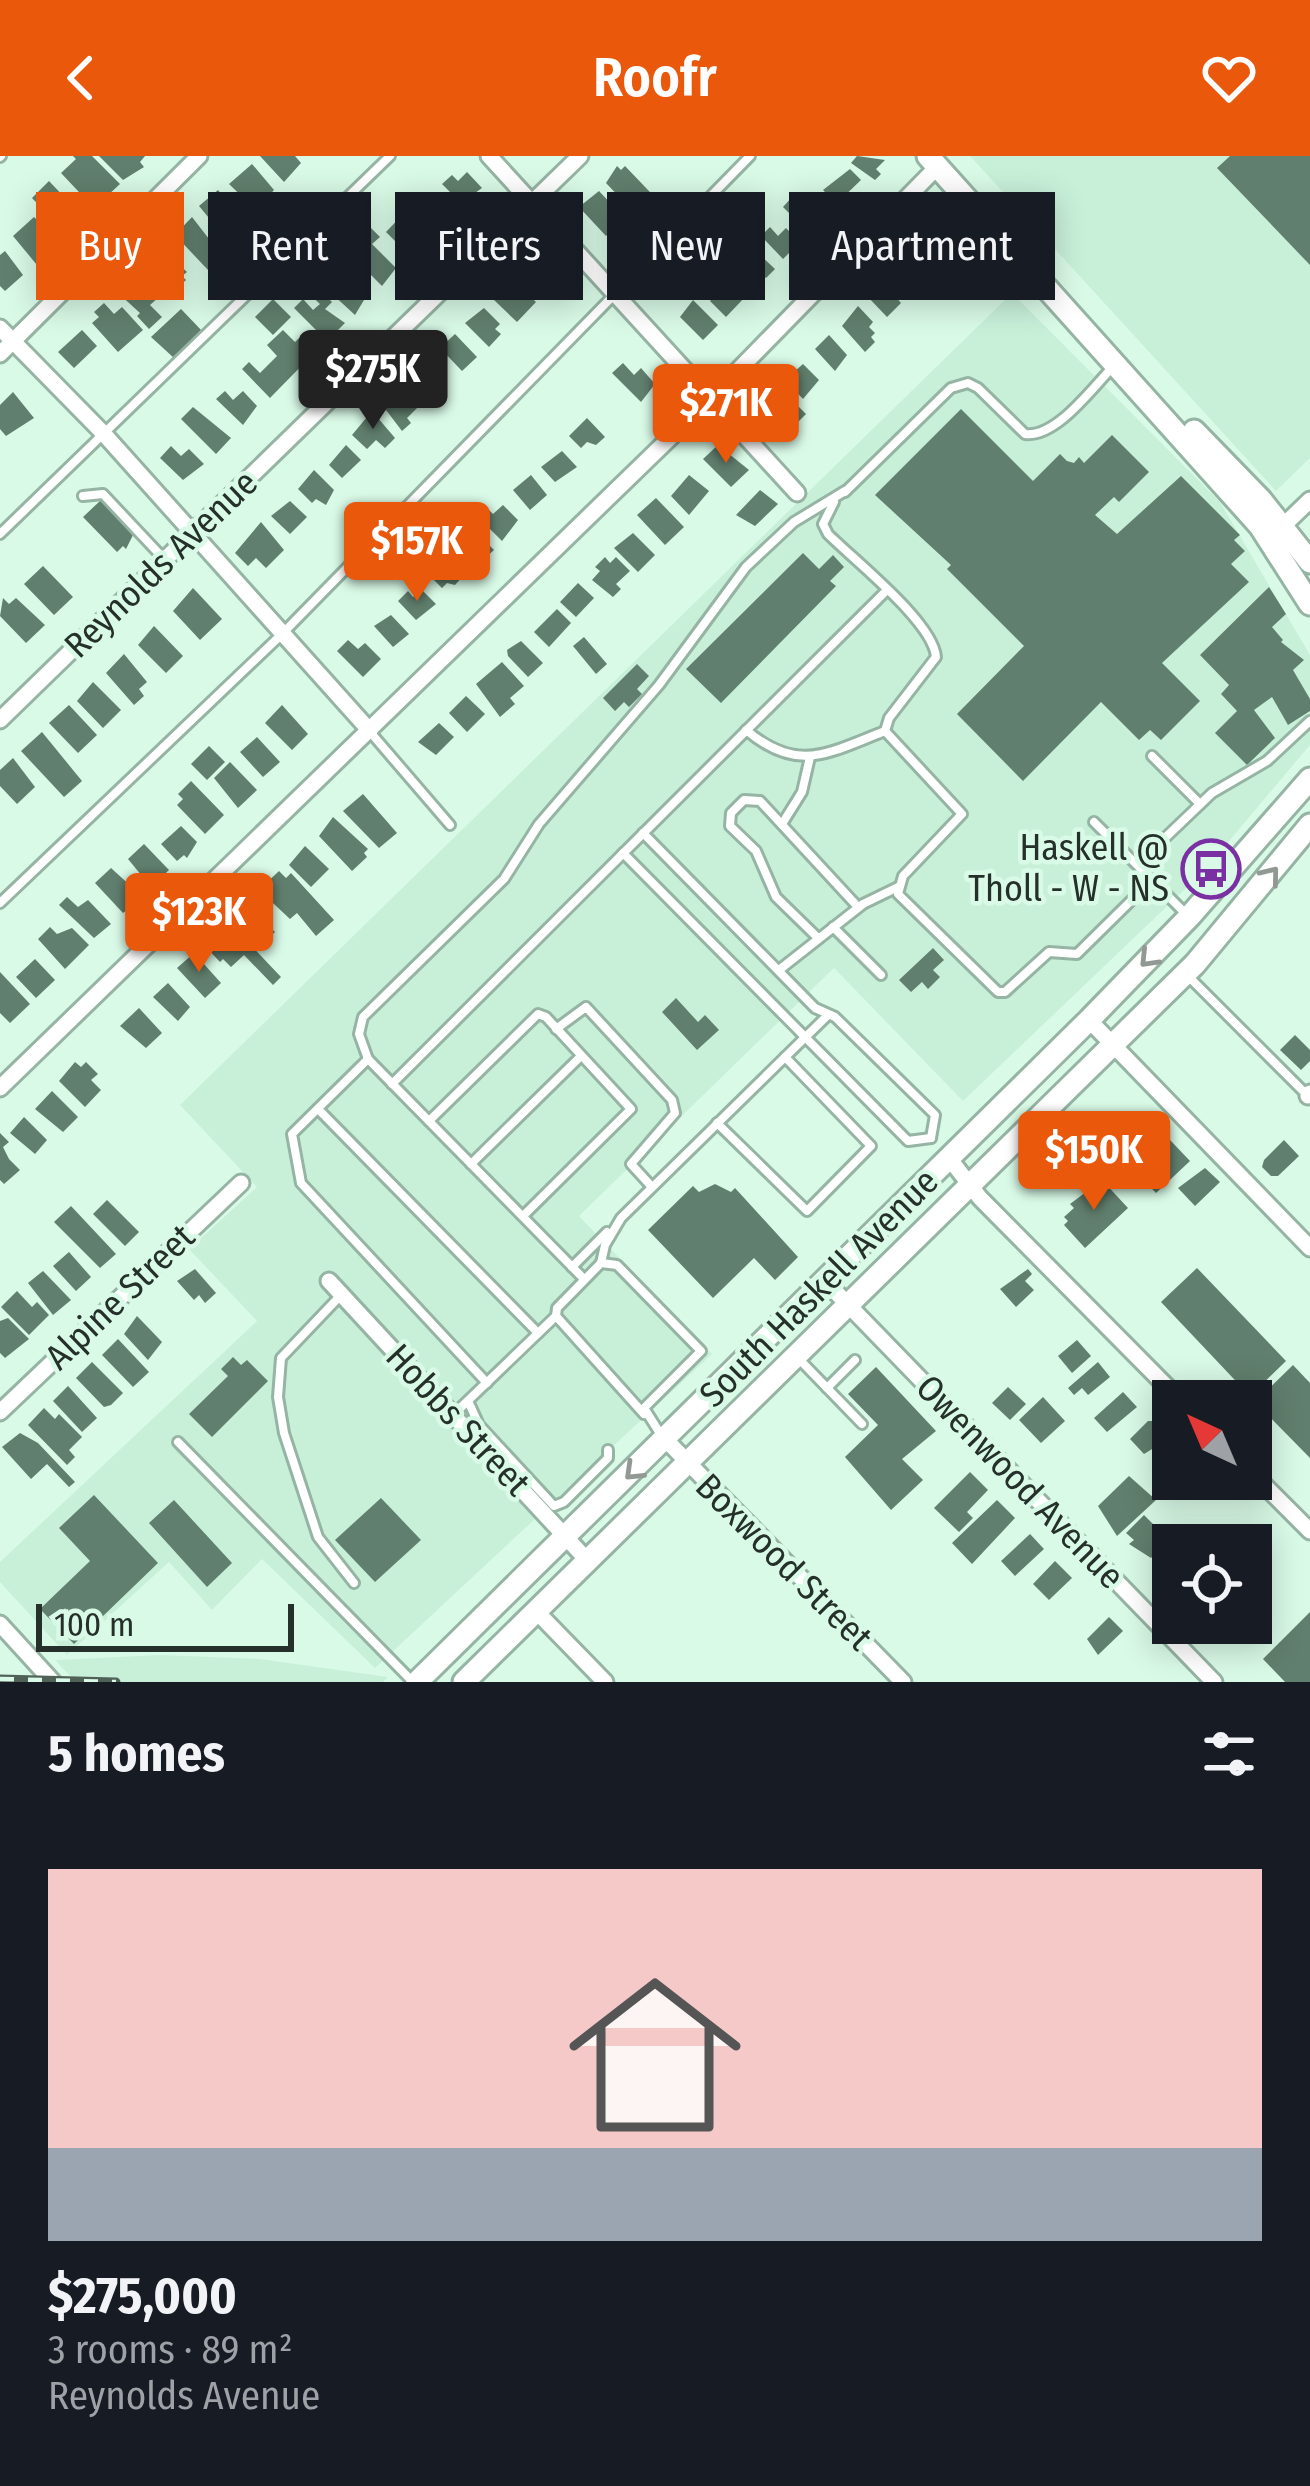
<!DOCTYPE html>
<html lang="en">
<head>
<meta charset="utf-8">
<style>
	:root { --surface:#171b24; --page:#20242c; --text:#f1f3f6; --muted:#9ea1a6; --accent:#ea580c }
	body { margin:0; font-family:"Fira Sans Condensed",sans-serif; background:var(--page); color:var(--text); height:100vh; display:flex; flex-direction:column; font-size:45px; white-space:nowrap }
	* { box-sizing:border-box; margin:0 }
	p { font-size:39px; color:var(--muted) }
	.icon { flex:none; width:66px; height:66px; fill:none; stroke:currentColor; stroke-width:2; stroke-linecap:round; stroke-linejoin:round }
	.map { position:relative; height:1526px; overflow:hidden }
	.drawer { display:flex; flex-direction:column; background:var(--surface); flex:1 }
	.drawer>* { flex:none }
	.hud { position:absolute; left:36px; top:36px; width:1239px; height:108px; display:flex; gap:24px }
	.needle { width:78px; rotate:316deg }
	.controls { position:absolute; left:1152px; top:1224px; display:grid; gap:24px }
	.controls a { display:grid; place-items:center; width:120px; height:120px; border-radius:0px; background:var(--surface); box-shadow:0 6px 30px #0003; font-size:60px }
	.scale { position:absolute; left:36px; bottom:30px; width:258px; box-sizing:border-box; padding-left:12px; border:6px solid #243029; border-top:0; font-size:33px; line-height:42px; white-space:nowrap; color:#243029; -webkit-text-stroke:9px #d9fae7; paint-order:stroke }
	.price { position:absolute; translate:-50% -102px; padding:0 27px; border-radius:12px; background:var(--accent); color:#fff; font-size:39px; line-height:78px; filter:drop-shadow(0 3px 6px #0008) }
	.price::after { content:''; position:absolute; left:50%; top:72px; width:36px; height:27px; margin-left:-18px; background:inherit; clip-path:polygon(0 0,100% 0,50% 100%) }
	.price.selected { background:#222; color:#fff }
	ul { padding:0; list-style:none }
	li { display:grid; align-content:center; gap:24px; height:636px; padding:0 48px }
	li span { display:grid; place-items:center; height:372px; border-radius:0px; color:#555 }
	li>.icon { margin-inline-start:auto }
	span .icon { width:216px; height:216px; fill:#fffc; stroke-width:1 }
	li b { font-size:51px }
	h2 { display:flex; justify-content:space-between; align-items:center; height:144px; padding:0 48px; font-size:51px }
	.tag { padding:0 42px; border-radius:0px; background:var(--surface); box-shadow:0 6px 30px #0003; font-size:42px; line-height:108px }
	.tag.selected { background:var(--accent); color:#fff }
	header { display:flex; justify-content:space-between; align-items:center; height:156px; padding:0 48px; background:var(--accent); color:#fff; font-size:54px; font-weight:600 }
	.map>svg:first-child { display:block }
</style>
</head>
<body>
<header><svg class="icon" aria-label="back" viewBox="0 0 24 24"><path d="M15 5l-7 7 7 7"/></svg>Roofr<svg class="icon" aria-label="heart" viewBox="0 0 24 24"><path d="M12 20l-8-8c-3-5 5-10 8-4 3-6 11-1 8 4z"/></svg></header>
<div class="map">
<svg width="1310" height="1526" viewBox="0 0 1310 1526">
	<rect width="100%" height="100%" fill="#d9fae7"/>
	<g fill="#c8f0d9">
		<polygon points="970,0 1310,0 1310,302 1276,335"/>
		<polygon points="1012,137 1220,346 1310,499 1310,589 1203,716 963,945 834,812 579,1060 712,1198 375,1512 262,1403 212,1454 169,1406 67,1499 0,1426 0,1406 257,1165 189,1093 257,1031 180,949"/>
		<polygon points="160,1499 260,1503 388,1521 383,1526 76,1526 55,1504"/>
	</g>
	<g fill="#617f6e">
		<polygon points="73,0 92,0 120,28 94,52 61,17 76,3"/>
		<polygon points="99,0 145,0 140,6 144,11 123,24"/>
		<polygon points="260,0 295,0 301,7 284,26"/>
		<polygon points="857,0 885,4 876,13 881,18 875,24 851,7"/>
		<polygon points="1230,0 1310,0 1310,109 1217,12"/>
		<polygon points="252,8 274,34 256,54 229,28"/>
		<polygon points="617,10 621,14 625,10 669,56 655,70 648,62 644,67 606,27"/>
		<polygon points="850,13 861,24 836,48 823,34"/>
		<polygon points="467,16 482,32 461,47 442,28 452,19 458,25"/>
		<polygon points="49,25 85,63 68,80 32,42"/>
		<polygon points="218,34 248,69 228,85 199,50"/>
		<polygon points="599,35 614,51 607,58 617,69 606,80 579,51"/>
		<polygon points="792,41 802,51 810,44 825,59 810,78 783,51"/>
		<polygon points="406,55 431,79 410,100 386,76"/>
		<polygon points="34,61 59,87 37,109 13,80"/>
		<polygon points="192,61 223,101 208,114 175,79"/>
		<polygon points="363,64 380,81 372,88 396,112 382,130 354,102 370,89 354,73"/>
		<polygon points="770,71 778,80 786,72 800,86 783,103 761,80"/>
		<polygon points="938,75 954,91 939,108 919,89"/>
		<polygon points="541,85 569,119 560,128 553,120 542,131 518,107"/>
		<polygon points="161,92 187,116 182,120 186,124 175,134 172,130 168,134 144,107"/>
		<polygon points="755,94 775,113 766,122 759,116 750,125 738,113"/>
		<polygon points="5,95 23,119 5,135 0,130 0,99"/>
		<polygon points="297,112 332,146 325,153 345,167 327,185 294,152 303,143 313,154 320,148 289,119"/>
		<polygon points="135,116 159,141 150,149 162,161 149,173 137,160 140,157 117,136"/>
		<polygon points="887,121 900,137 896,141 901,147 887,161 867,140"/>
		<polygon points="511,123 536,146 517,166 494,144"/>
		<polygon points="353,125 367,139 355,159 330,136 338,128 344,134"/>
		<polygon points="730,125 746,140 726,161 710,145"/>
		<polygon points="273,143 291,161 273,179 255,161"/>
		<polygon points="693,144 718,169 703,184 680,161"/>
		<polygon points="104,147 114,158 122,151 143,174 118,196 92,167 99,161 94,156"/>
		<polygon points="858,150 873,166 869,171 875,177 871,181 875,186 865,196 842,170"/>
		<polygon points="484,152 500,168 495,173 501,178 489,191 465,167"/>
		<polygon points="181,153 203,176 174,202 151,181"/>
		<polygon points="82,174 97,190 74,212 58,196"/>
		<polygon points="283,174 295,186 299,182 314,197 270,242 242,213 249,206 260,217 277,200 267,189"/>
		<polygon points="455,178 477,201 462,215 440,192"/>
		<polygon points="829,179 847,199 835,215 815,193"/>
		<polygon points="623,207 634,219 641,212 655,228 641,246 612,217"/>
		<polygon points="803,208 819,224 803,243 785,224"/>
		<polygon points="431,209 445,223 426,242 410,223"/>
		<polygon points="404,230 421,248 407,262 411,267 402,275 383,250"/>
		<polygon points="779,231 806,258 787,277 765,255"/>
		<polygon points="225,235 233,244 243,235 257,250 243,269 216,243"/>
		<polygon points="13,236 34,262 6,280 0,273 0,249"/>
		<polygon points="193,251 231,282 216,298 181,263"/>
		<polygon points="961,253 1033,325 1060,298 1067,305 1074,307 1079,301 1084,307 1112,279 1149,316 1119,346 1114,341 1095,359 1117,378 1181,320 1240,379 1234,384 1245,395 1231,408 1249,426 1162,507 1200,545 1161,584 1150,574 1139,584 1101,546 1023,625 957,558 1024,490 947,413 951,409 875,339"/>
		<polygon points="372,255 395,282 385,292 376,284 367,293 352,279"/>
		<polygon points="587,262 605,281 596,289 587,286 581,292 569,280"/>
		<polygon points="346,289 361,304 342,322 329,309"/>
		<polygon points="718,289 749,314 731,331 703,303"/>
		<polygon points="171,290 181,300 189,293 204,308 183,324 160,302"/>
		<polygon points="562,295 577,311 555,326 541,311"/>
		<polygon points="314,314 334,334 326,349 316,343 312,347 298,333"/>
		<polygon points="531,319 547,339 530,354 513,334"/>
		<polygon points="689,319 709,335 689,359 671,340"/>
		<polygon points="760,334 778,348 755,370 736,359"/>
		<polygon points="656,342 684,371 665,389 637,359"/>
		<polygon points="101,344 133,379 126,393 123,390 117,396 83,361"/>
		<polygon points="290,345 307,361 290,378 271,360"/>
		<polygon points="482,347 493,358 503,349 518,364 502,385 473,356"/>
		<polygon points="261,366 284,394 266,412 256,402 248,410 235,397"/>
		<polygon points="633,377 655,399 638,416 614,392"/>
		<polygon points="478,378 494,394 474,412 459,395"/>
		<polygon points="803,397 819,413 833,399 844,411 830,425 836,430 721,547 686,513"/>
		<polygon points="445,401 464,419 455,429 447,427 442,432 429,419"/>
		<polygon points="605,401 610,407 616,401 630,415 616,428 621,433 613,441 592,424 600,415 595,411"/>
		<polygon points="43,410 73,441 54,459 24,428"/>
		<polygon points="578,427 594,442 576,461 560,446"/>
		<polygon points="1269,431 1286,458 1272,471 1283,484 1281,486 1304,504 1293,514 1310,543 1310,555 1288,569 1272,541 1254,554 1275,582 1247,609 1215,577 1237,555 1221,538 1229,529 1200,499"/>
		<polygon points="193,432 222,463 200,484 173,455"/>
		<polygon points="421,433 436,448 416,464 398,445 408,435 413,441"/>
		<polygon points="3,442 9,448 16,442 45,469 26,487 0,460"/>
		<polygon points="557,453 571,467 549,491 534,476"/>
		<polygon points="391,459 409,478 393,491 374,470"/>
		<polygon points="154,470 183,500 166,517 138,489"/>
		<polygon points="584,481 607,508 596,518 573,490"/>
		<polygon points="348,484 358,493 365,487 381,503 363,521 337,495"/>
		<polygon points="521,485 543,507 528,521 508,500 507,494"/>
		<polygon points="124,498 147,526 139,533 144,540 134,549 106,517"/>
		<polygon points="502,506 524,530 510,542 515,548 500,561 476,528"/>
		<polygon points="637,508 649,520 637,533 642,538 629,551 624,546 615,555 603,542"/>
		<polygon points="93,526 121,554 103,572 77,545"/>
		<polygon points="466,540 485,558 467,576 449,557"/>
		<polygon points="69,549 97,579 78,597 49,567"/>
		<polygon points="282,549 308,578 292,594 265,567"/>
		<polygon points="439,567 454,581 436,599 418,586"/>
		<polygon points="42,576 82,625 64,641 21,595"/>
		<polygon points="257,581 280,606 263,621 240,596"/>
		<polygon points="209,590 225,606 207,624 191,608"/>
		<polygon points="13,602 35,631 17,648 0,630 0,614"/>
		<polygon points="230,606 257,634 238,652 214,622"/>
		<polygon points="191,625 224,659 205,678 177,649 183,643 178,638"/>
		<polygon points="363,638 397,677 379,692 343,655"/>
		<polygon points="333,661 368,693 364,697 367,701 352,715 319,680"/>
		<polygon points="181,670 197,686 187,702 184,699 177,705 161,688"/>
		<polygon points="144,688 169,714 151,731 128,703"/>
		<polygon points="305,690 329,713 311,731 289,709"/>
		<polygon points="111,712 144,742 123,757 95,727"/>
		<polygon points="279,715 286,722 291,717 334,764 316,780 297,757 290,763 259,734"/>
		<polygon points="67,741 78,751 88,744 111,768 94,782 59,749"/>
		<polygon points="250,746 273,766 269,770 275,776 259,791 232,762"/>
		<polygon points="222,769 241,789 246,784 281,821 273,829 244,799 231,811 223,803 220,806 204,789"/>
		<polygon points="50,771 57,778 72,772 89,789 65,813 38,783"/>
		<polygon points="933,792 944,804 933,814 940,821 928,833 922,826 911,836 899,824"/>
		<polygon points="194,797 221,827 205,842 177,812"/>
		<polygon points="35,803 55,824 36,842 16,821"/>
		<polygon points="0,816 30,848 10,867 0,857"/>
		<polygon points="168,827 190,851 178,865 153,841"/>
		<polygon points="676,842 698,866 705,859 719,874 697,894 662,856"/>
		<polygon points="139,852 162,877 146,892 120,870"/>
		<polygon points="1295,879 1310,894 1310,905 1301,914 1280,894"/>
		<polygon points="75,906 81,911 86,906 98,918 91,924 101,934 85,951 59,925"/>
		<polygon points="52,935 78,961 63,976 35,953"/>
		<polygon points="24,961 47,984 35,998 10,977"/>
		<polygon points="0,977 9,986 3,991 9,1003 20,1014 4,1028 0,1024"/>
		<polygon points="1170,984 1190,1005 1156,1037 1136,1016"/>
		<polygon points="1284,984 1299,1000 1278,1020 1271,1020 1262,1011 1264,1004"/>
		<polygon points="1205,1012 1220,1026 1195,1050 1178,1032"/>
		<polygon points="1102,1024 1128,1052 1085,1092 1064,1069 1068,1065 1064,1061 1074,1052 1070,1048"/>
		<polygon points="715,1028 731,1036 735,1032 798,1101 775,1124 754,1102 713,1142 648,1074 693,1030 699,1036"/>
		<polygon points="107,1044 139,1076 125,1090 93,1058"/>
		<polygon points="71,1050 116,1098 100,1112 54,1066"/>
		<polygon points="69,1096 91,1121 76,1135 53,1110"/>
		<polygon points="1197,1112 1286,1205 1250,1240 1161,1146"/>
		<polygon points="195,1113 216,1137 205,1147 199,1139 194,1144 177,1125"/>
		<polygon points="1028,1113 1032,1118 1025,1125 1034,1134 1016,1151 1000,1133"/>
		<polygon points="43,1115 71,1144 53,1159 28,1127"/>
		<polygon points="17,1135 32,1151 37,1146 49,1159 29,1179 1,1151"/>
		<polygon points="137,1160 162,1186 148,1204 124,1178"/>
		<polygon points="8,1162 29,1183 5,1202 0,1197 0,1165"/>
		<polygon points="118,1183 149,1216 133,1231 102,1199"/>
		<polygon points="1077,1184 1091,1200 1072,1217 1058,1200"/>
		<polygon points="233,1201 241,1209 247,1204 268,1225 212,1281 189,1258 228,1220 221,1213"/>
		<polygon points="92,1206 123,1237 111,1249 104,1251 76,1222"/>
		<polygon points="1098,1206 1110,1221 1088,1239 1082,1232 1074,1239 1068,1232"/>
		<polygon points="1293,1209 1310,1227 1310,1302 1255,1246"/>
		<polygon points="876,1211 936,1275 902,1303 923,1324 891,1354 845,1301 878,1269 848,1238"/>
		<polygon points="68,1230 97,1262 82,1276 53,1245"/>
		<polygon points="1008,1231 1026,1248 1010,1264 992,1247"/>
		<polygon points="1123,1236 1137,1251 1107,1276 1094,1262"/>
		<polygon points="1043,1241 1065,1265 1041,1287 1019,1264"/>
		<polygon points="44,1252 55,1263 59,1258 82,1281 69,1294 75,1301 67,1309 28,1269"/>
		<polygon points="1148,1265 1155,1265 1167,1284 1144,1298 1130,1283"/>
		<polygon points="20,1277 38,1287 75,1326 69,1331 47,1308 31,1323 2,1291"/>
		<polygon points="970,1316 988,1334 967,1356 973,1362 959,1376 934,1352"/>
		<polygon points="1129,1320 1156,1344 1117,1380 1098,1350"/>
		<polygon points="94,1339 158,1407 74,1488 40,1453 90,1405 59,1372"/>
		<polygon points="381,1342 421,1384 375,1426 335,1384"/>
		<polygon points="174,1344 232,1407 207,1431 149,1367"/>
		<polygon points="997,1344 1015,1362 972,1408 952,1387"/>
		<polygon points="1144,1359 1169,1384 1151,1402 1129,1388 1134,1384 1126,1377"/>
		<polygon points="1258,1376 1270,1396 1251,1413 1251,1389 1244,1389"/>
		<polygon points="1030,1378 1044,1393 1015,1420 1001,1405"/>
		<polygon points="1055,1405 1072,1422 1049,1444 1033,1428"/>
		<polygon points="1310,1456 1310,1526 1285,1526 1263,1503"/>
		<polygon points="1109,1461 1123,1475 1098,1499 1087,1483"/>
	</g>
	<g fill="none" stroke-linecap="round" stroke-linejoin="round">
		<defs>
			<g id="lane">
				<polyline points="0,1 1,0"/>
				<path d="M845 336 951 232 968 227 978 232 1025 278C1056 282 1091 233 1112 212"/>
				<polyline points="83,340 103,338 165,404"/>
				<polyline points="0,378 390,0"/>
				<path d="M746 574C798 618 828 597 885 575L889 562 936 501C933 466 855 405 828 378L823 368 834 346"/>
				<polyline points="885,575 962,658 903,720 898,738 998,836 1005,836 1049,796 1077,798 1152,724"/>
				<polyline points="371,577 450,669"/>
				<polyline points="1152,600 1200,648"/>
				<polyline points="1094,666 1141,713"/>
				<polyline points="782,668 802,636 810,601"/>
				<polyline points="643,677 815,852 835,861 935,959 931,982"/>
				<polyline points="623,697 908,985 931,982"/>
				<polyline points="0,747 282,478 750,0"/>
				<polyline points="1188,760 1142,714 1145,701 1212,637 1267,605 1310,565"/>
				<polyline points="833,771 881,819"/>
				<polyline points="818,782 776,741 756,695 730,670 731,657 744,644 760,645 858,751"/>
				<polyline points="779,814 863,748 898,731"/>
				<polyline points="1186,818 1307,939"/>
				<polyline points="556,873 586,851 672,944 675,957 631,1008 652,1031"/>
				<polyline points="368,903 292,978 301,1027 487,1227"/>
				<polyline points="392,928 886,435"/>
				<polyline points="318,953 538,1177"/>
				<polyline points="429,965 538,858 546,861 631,953 523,1060"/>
				<polyline points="717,967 807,1055 871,990 785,901"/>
				<polyline points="471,1008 581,900"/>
				<polyline points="601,1107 605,1089 621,1062 828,859"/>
				<polyline points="572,1111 607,1076"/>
				<polyline points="584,1123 368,903 359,878 363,861 504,723 539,668 659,529 746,411 794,366 845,335"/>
				<polyline points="341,1139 281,1202 278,1241 284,1277 318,1381 354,1427"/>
				<polyline points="797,1201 862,1268"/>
				<polyline points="827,1232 855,1204"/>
				<polyline points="468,1245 479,1269 554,1350 564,1346 608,1302 608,1294"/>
				<polyline points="454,1258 556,1160"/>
				<polyline points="644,1258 556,1160 557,1152 601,1107 617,1109 701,1195 644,1252 661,1279"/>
				<polyline points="178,1286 412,1525"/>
			</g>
			<g id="street">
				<polyline points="489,0 797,337"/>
				<polyline points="0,172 104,278 370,575"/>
				<polyline points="0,198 199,0"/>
				<polyline points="1283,370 1310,344"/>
				<polyline points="0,564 580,0"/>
				<polyline points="1089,864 1310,1092"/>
				<polyline points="0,932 711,242 938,10"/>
				<polyline points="1308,940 1310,937"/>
				<polyline points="949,1002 980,1042 1181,1245"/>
				<polyline points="329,1125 586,1403"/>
				<polyline points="826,1126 1214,1526"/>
				<polyline points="0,1256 241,1027"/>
				<polyline points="666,1284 903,1526"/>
				<polyline points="1251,1316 1310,1375"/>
				<polyline points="535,1454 605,1526"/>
				<polyline points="0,1468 53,1526"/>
			</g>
			<g id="secondary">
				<polyline points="928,0 1260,370 1310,448"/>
				<polyline points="1194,275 1261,344 1310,406"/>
				<polyline points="417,1526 1089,864 1189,761 1310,623"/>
				<polyline points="464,1526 1195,808 1310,669"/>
			</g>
		</defs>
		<use href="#lane" stroke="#95b4a3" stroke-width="14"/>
		<use href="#street" stroke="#95b4a3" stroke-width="21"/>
		<use href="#secondary" stroke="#95b4a3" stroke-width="27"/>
		<use href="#lane" stroke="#fff" stroke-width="8"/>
		<use href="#street" stroke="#fff" stroke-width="15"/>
		<use href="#secondary" stroke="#fff" stroke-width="21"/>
		<defs>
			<polyline id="rail" points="0,1523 116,1526"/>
		</defs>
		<use href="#rail" stroke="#506258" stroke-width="9"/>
		<use href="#rail" stroke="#d9fae7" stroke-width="4.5" stroke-dasharray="14" stroke-linecap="butt"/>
	</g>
	<defs><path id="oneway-chevron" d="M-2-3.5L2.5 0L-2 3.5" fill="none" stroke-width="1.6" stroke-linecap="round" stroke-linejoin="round" transform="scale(3)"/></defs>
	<g stroke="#929894">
		<use href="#oneway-chevron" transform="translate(1271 719) rotate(-51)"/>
		<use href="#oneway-chevron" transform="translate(1148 803) rotate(134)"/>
		<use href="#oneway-chevron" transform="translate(633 1316) rotate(136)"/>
	</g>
	<defs>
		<symbol id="bus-ring" viewBox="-11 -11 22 22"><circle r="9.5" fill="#d9fae7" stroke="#7a30a3" stroke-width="1.5"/><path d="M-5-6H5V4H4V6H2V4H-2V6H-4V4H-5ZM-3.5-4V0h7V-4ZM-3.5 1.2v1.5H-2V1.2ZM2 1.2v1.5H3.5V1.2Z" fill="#7a30a3"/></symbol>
	</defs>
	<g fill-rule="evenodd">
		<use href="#bus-ring" x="1178" y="680" width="66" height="66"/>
	</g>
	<g text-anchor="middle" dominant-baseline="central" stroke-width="9" stroke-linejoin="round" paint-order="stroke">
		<g font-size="36" fill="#243029" stroke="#d9fae7">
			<text transform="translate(161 408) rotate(-44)">Reynolds Avenue</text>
			<text transform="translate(819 1132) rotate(-45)">South Haskell Avenue</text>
			<text transform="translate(120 1141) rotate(-44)">Alpine Street</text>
			<text transform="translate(458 1264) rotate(47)">Hobbs Street</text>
			<text transform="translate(1020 1326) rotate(46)">Owenwood Avenue</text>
			<text transform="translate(784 1406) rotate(45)">Boxwood Street</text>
		</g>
		<g font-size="36" fill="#243029" stroke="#d9fae7" text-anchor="end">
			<text x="1169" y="692">Haskell @<tspan x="1169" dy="41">Tholl - W - NS</tspan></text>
		</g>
	</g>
</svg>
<div class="controls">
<a><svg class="needle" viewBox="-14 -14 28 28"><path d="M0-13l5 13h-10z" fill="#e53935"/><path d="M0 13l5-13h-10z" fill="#9ea1a6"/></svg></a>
<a><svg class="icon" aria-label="locate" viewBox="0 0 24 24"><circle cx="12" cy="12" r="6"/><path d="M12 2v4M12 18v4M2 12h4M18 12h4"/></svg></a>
</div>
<div class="scale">100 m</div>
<b class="price selected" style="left:373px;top:276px">$275K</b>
<b class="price" style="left:726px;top:310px">$271K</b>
<b class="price" style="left:417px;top:448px">$157K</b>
<b class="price" style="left:199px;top:819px">$123K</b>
<b class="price" style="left:1094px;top:1057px">$150K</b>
<div class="hud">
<a class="tag selected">Buy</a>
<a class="tag">Rent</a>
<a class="tag">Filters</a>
<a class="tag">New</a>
<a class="tag">Apartment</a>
</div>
</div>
<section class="drawer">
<h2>5 homes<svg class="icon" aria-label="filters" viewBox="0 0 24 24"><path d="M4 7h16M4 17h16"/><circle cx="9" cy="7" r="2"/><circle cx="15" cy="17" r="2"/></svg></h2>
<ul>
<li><span style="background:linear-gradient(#f6c9c9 75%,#9aa5b1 0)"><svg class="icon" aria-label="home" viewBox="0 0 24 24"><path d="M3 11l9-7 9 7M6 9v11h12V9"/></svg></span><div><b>$275,000</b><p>3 rooms · 89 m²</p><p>Reynolds Avenue</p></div></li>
</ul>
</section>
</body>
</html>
